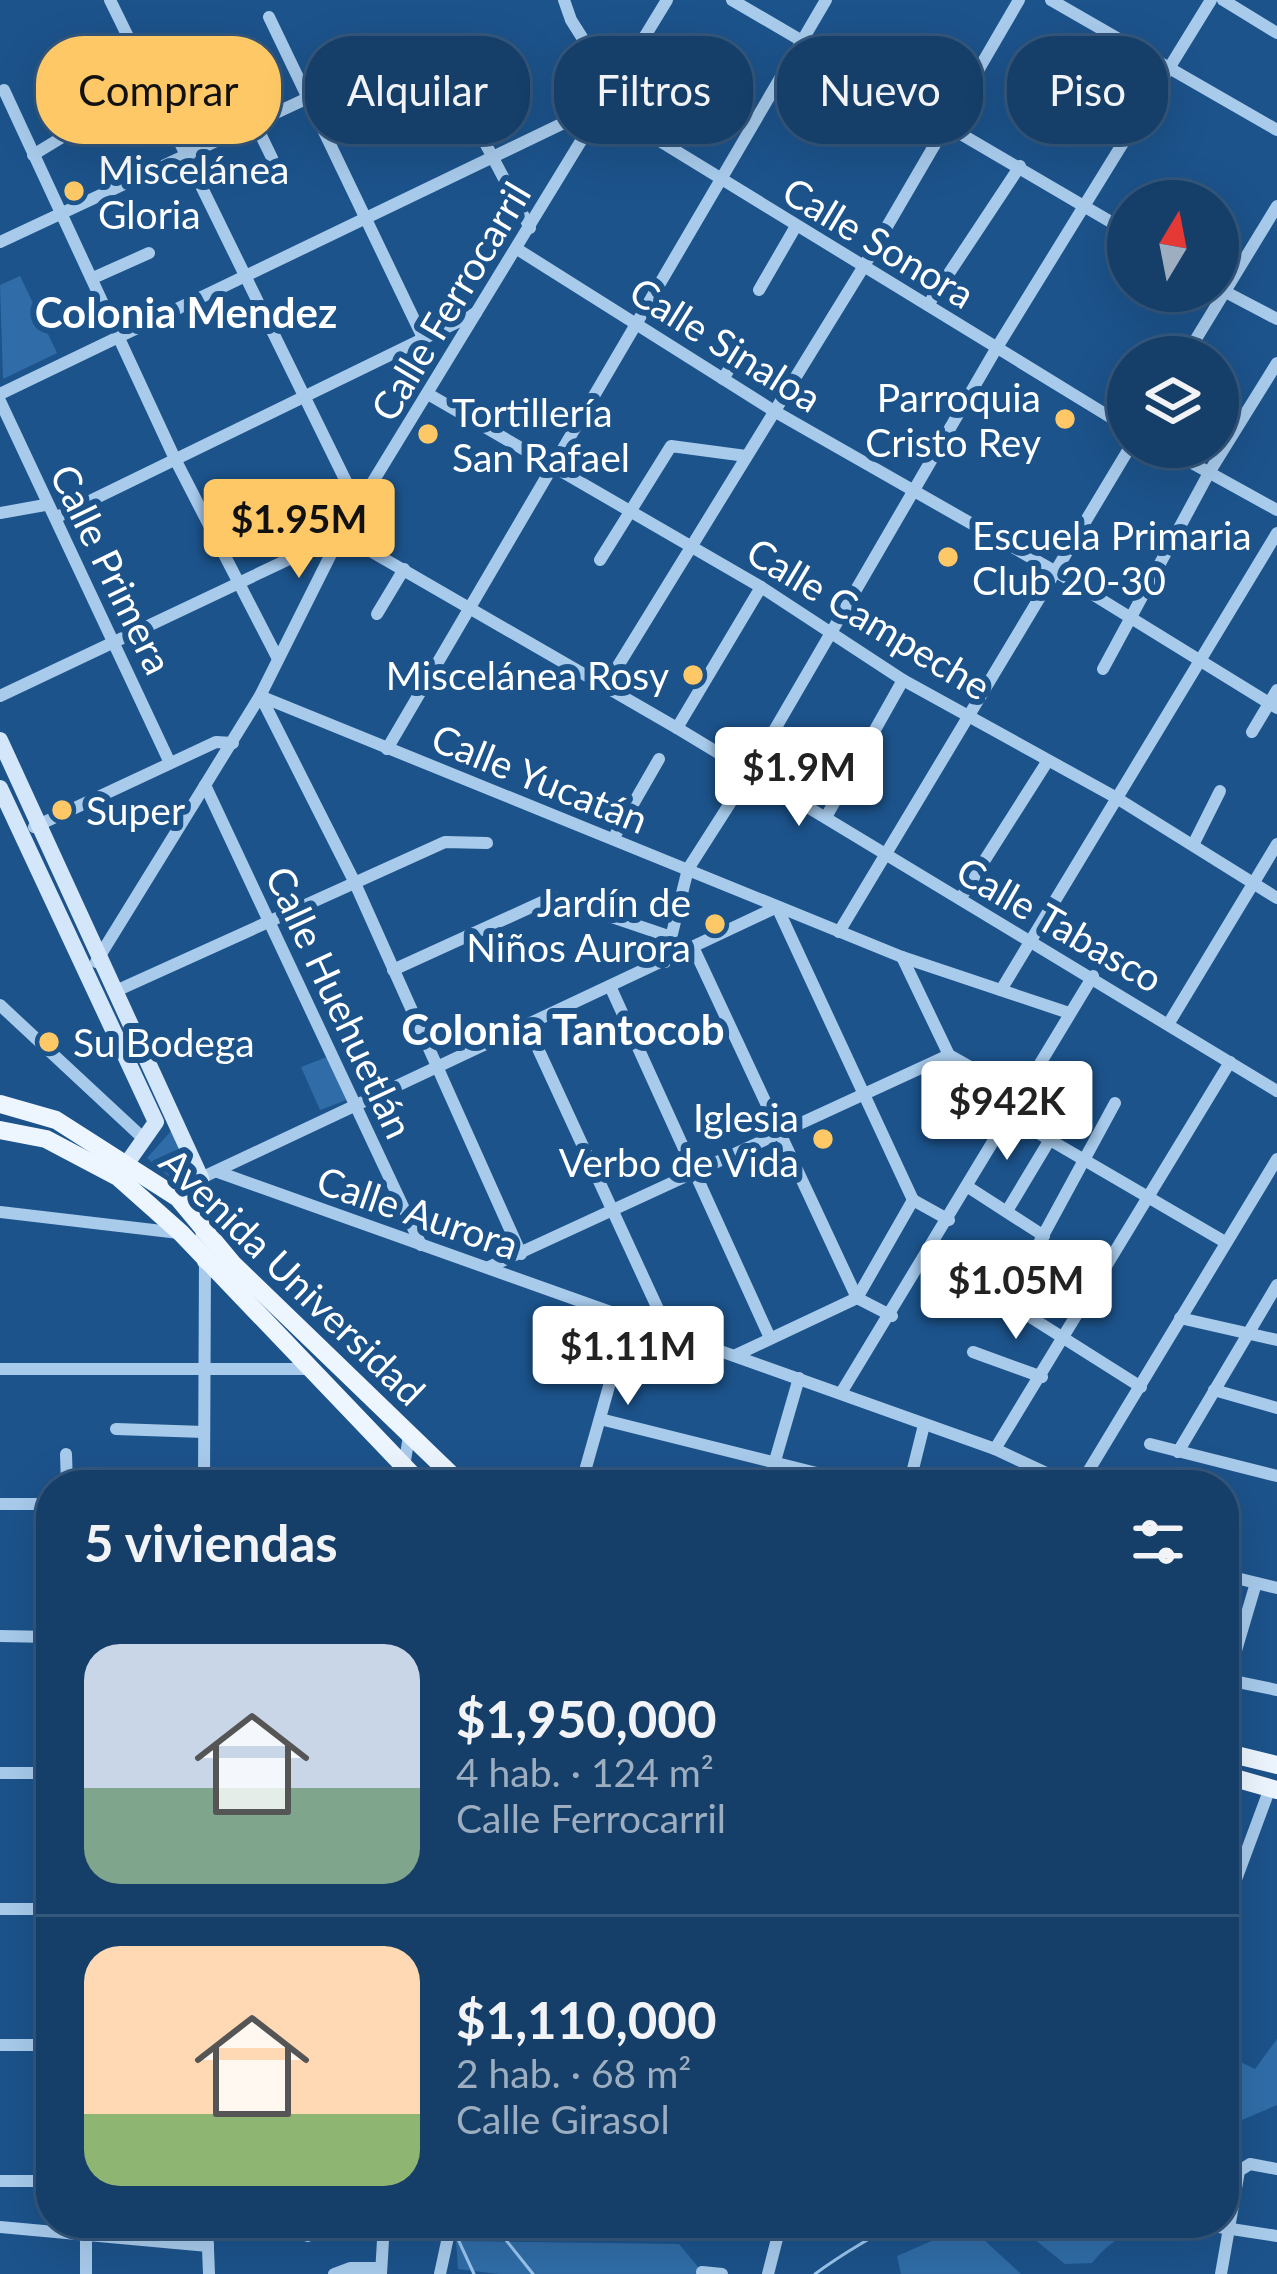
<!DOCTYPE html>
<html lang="es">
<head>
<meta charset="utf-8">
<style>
	:root { --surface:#153e68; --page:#1e456e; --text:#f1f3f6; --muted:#9daec0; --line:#34577c; --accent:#fdc865 }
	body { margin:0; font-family:Lato,sans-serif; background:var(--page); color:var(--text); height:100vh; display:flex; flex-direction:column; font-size:45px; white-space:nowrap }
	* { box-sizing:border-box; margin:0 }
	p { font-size:39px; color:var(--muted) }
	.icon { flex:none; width:66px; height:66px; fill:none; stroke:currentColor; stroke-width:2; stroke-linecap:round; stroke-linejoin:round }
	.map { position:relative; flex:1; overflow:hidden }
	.drawer { position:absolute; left:36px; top:1470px; width:1203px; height:768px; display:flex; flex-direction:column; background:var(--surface); border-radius:48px; box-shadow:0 12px 48px #0002,0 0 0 3px var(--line) }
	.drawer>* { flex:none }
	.banner { position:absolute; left:36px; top:36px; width:1206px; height:108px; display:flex; gap:24px }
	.needle { width:78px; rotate:10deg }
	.controls { position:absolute; left:1107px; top:180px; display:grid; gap:24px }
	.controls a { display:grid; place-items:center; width:132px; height:132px; border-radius:50%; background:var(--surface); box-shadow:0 12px 48px #0002,0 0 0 3px var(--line); font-size:60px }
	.price { position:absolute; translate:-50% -102px; padding:0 27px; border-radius:12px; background:#fff; color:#222; font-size:39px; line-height:78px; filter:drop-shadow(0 3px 6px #0008) }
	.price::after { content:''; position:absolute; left:50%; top:72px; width:36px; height:27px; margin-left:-18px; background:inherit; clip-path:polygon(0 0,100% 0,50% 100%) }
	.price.current { background:var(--accent); color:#111 }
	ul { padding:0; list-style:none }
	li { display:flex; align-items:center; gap:36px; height:300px; padding:0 48px }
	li+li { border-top:3px solid var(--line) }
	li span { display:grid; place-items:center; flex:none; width:336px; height:240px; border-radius:36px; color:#555 }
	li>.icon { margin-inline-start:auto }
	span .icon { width:144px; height:144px; fill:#fffc; stroke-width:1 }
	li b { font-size:51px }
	h2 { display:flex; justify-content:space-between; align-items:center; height:144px; padding:0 48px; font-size:51px }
	.tag { padding:0 42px; border-radius:48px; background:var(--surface); box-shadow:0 12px 48px #0002,0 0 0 3px var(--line); font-size:42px; line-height:108px }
	.tag.current { background:var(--accent); color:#111 }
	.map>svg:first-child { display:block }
</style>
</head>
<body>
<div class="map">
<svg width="1277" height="2274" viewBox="0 0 1277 2274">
	<rect width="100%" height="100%" fill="#1c538b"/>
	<g fill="#306da8">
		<polygon points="20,276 57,353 3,379 0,285"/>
		<polygon points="100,981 199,1188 196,1199 147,1158 171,1131"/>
		<polygon points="327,1057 346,1100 320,1110 301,1067"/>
		<polygon points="1277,2039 1277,2105 1230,2125 1224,2137 1224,2054 1255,2069"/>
		<path d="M1014 2223H1179L1175 2231C1137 2224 1115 2235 1092 2263L1065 2264Z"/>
		<polygon points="968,2225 1021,2274 901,2274 897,2256"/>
		<polygon points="456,2241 679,2244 704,2274 498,2274 458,2269"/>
	</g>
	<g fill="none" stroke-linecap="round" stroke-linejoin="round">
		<g stroke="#9bc6ee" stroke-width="3">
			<polyline points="474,2274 457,2237 474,2225 498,2230 533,2274"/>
			<path d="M815 2274C834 2260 884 2227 905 2223"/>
		</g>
		<g stroke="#a8cbec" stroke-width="12">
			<polyline points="110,0 360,510"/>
			<polyline points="564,0 571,20 612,85"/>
			<polyline points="732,0 1128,232"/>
			<polyline points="1051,0 1277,130"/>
			<polyline points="1223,0 1277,33"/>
			<polyline points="269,17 424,340"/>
			<polyline points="454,84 530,228"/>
			<polyline points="4,90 175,459 278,659"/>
			<polyline points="254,121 272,158"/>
			<polyline points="33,155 69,133"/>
			<polyline points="0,242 372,68"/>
			<polyline points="517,249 774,411 1058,573 1277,708"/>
			<polyline points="93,278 149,253"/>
			<polyline points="1218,288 1277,319"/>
			<polyline points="759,290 796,226"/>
			<polyline points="928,305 1020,166"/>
			<polyline points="1185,357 1277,206"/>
			<polyline points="723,379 734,361 727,351"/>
			<polyline points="0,394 601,105 1128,428"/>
			<polyline points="428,394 761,587 903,680 1115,797 1277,898"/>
			<polyline points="0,401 170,763"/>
			<polyline points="1163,447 1277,510"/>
			<polyline points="0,513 45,505"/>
			<polyline points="57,517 476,313"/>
			<polyline points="341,534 677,728 1277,1091"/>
			<polyline points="600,560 671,446 746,456"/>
			<polyline points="377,614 404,569"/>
			<polyline points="1103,669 1210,471 1277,363"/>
			<polyline points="605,687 864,266 1019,0"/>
			<polyline points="0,696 340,535"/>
			<polyline points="260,696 902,957 1069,1013"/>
			<polyline points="261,697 354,881 521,1254"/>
			<polyline points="677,728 761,587"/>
			<polyline points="1252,732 1277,690"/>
			<polyline points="387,749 826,0"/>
			<polyline points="205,785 421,1245"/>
			<polyline points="826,817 903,680"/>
			<polyline points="34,827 216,742 233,743"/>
			<polyline points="613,839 659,759"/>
			<polyline points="1193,845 1220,791"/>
			<polyline points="960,899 1047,762"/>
			<polyline points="839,932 1130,447"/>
			<polyline points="694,949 857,1298 892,1316"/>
			<polyline points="902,957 949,1055 1020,1095"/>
			<polyline points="96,962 260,696 341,534 667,0"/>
			<polyline points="665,962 688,869 750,772 996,349 1211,0"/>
			<polyline points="393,970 553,897 671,937"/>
			<polyline points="610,986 770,1338"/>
			<polyline points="118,990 445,842 487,843"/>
			<polyline points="1001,990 1277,533"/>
			<polyline points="0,1005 144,1139"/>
			<polyline points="1169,1023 1277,844"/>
			<polyline points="528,1027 669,1333"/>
			<polyline points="1009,1116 1225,1242"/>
			<polyline points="218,1172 995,1449 1072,1485"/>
			<polyline points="201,1178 777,907 913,1200"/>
			<polyline points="968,1187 1044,1236"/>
			<polyline points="913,1200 949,1220"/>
			<polyline points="1007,1211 1049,1141"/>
			<polyline points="0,1212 179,1233"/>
			<polyline points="929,1253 1141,1387"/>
			<polyline points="489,1267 949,1055"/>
			<polyline points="1007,1302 1115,1103"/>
			<polyline points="1180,1318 1277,1340"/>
			<polyline points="973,1352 1042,1377"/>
			<polyline points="736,1355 857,1298 913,1200"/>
			<polyline points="0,1369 309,1369"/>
			<polyline points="1214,1390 1277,1408"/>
			<polyline points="841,1393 1093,976"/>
			<polyline points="600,1419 865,1485"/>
			<polyline points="116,1429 204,1432"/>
			<polyline points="1150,1444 1277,1476"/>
			<polyline points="995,1449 1230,1062"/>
			<polyline points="1178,1452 1277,1285"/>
			<polyline points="66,1454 67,1485"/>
			<polyline points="204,1485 205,1261"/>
			<polyline points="401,1485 409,1436"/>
			<polyline points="581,1485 628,1319"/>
			<polyline points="768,1485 799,1378"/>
			<polyline points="909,1485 924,1425"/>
			<polyline points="1080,1485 1277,1159"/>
			<polyline points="0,1504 51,1504"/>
			<polyline points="1224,1575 1277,1588"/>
			<polyline points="0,1636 51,1637"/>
			<polyline points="1228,1680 1277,1690"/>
			<polyline points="1224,1691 1256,1583"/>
			<polyline points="0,1773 51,1773"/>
			<polyline points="0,1909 51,1909"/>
			<polyline points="1224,1912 1270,1788"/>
			<polyline points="0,2045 51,2045"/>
			<polyline points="0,2181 51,2181"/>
			<polyline points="207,2223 209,2274"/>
			<polyline points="1199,2224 1277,2236"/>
			<polyline points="0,2227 208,2246"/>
			<polyline points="86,2235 86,2274"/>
			<polyline points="308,2236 309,2223"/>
			<polyline points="702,2272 722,2274"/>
			<polyline points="334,2274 350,2268 381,2268"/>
			<polyline points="381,2274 384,2223"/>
			<polyline points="440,2274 451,2223"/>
			<polyline points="768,2274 781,2223"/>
			<polyline points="1221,2274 1239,2171 1250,2164 1277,2169"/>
		</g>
		<g stroke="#d4e6f9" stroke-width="16">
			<polyline points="0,740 201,1178 205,1261"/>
			<polyline points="0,788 156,1122 118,1176"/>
		</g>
		<g stroke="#edf5ff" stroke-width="18">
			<polyline points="0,1104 56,1120 178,1198 233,1264 462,1485"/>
			<polyline points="0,1130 46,1139 118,1177 181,1233 422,1485"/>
			<polyline points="1224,1752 1277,1765"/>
			<polyline points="1224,1775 1277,1790"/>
		</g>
	</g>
	<g fill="#fdc865" stroke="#1c538b" stroke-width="4.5">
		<circle cx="74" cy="191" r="12"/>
		<circle cx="1065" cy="419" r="12"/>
		<circle cx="428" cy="434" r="12"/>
		<circle cx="948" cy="557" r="12"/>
		<circle cx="693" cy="675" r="12"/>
		<circle cx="62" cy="810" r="12"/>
		<circle cx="715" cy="924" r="12"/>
		<circle cx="49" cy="1042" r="12"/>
		<circle cx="823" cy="1139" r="12"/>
	</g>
	<g text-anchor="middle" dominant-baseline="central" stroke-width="12" stroke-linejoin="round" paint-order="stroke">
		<g font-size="39" fill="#fff" stroke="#1c538b" text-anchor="start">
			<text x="98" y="169">Miscelánea<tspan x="98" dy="45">Gloria</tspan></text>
			<text x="1041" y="397" text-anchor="end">Parroquia<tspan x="1041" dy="45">Cristo Rey</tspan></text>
			<text x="452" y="412">Tortillería<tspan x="452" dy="45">San Rafael</tspan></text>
			<text x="972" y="535">Escuela Primaria<tspan x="972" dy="45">Club 20-30</tspan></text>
			<text x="669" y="675" text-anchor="end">Miscelánea Rosy</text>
			<text x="86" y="810">Super</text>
			<text x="691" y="902" text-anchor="end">Jardín de<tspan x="691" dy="45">Niños Aurora</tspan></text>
			<text x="73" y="1042">Su Bodega</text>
			<text x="799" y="1117" text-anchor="end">Iglesia<tspan x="799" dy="45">Verbo de Vida</tspan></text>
		</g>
		<g font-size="39" fill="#fff" stroke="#1c538b">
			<text transform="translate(879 242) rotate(31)">Calle Sonora</text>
			<text transform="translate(450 301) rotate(-59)">Calle Ferrocarril</text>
			<text transform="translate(726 344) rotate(32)">Calle Sinaloa</text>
			<text transform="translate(112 569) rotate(64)">Calle Primera</text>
			<text transform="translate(869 618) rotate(31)">Calle Campeche</text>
			<text transform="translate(540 778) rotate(22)">Calle Yucatán</text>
			<text transform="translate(1060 924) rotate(30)">Calle Tabasco</text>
			<text transform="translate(340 1002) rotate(65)">Calle Huehuetlán</text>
			<text transform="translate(418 1212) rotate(19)">Calle Aurora</text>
			<text transform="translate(293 1276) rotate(44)">Avenida Universidad</text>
		</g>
		<g font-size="42" font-weight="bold" fill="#fff" stroke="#1c538b">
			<text x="186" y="312">Colonia Mendez</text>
			<text x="563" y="1029">Colonia Tantocob</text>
		</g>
	</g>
</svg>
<div class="controls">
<a><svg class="needle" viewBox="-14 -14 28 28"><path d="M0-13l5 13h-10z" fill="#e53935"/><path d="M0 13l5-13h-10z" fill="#9daec0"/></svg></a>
<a><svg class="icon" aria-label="layers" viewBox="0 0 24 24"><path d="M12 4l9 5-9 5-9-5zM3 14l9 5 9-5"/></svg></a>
</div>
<b class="price current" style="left:299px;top:581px">$1.95M</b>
<b class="price" style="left:799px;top:829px">$1.9M</b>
<b class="price" style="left:1007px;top:1163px">$942K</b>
<b class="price" style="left:1016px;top:1342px">$1.05M</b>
<b class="price" style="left:628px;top:1408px">$1.11M</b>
<div class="banner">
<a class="tag current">Comprar</a>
<a class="tag">Alquilar</a>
<a class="tag">Filtros</a>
<a class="tag">Nuevo</a>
<a class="tag">Piso</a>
</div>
<section class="drawer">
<h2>5 viviendas<svg class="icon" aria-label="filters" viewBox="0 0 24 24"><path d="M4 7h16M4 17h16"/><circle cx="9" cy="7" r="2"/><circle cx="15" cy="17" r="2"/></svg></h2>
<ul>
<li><span style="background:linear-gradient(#c9d6e8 60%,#7fa58c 0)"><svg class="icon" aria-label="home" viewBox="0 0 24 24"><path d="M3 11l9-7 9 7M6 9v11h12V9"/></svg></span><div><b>$1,950,000</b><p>4 hab. · 124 m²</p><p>Calle Ferrocarril</p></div></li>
<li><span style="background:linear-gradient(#ffd9b3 70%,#8fb573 0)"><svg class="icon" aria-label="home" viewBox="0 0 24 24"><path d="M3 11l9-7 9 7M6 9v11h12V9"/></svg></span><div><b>$1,110,000</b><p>2 hab. · 68 m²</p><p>Calle Girasol</p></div></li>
</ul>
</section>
</div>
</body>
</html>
